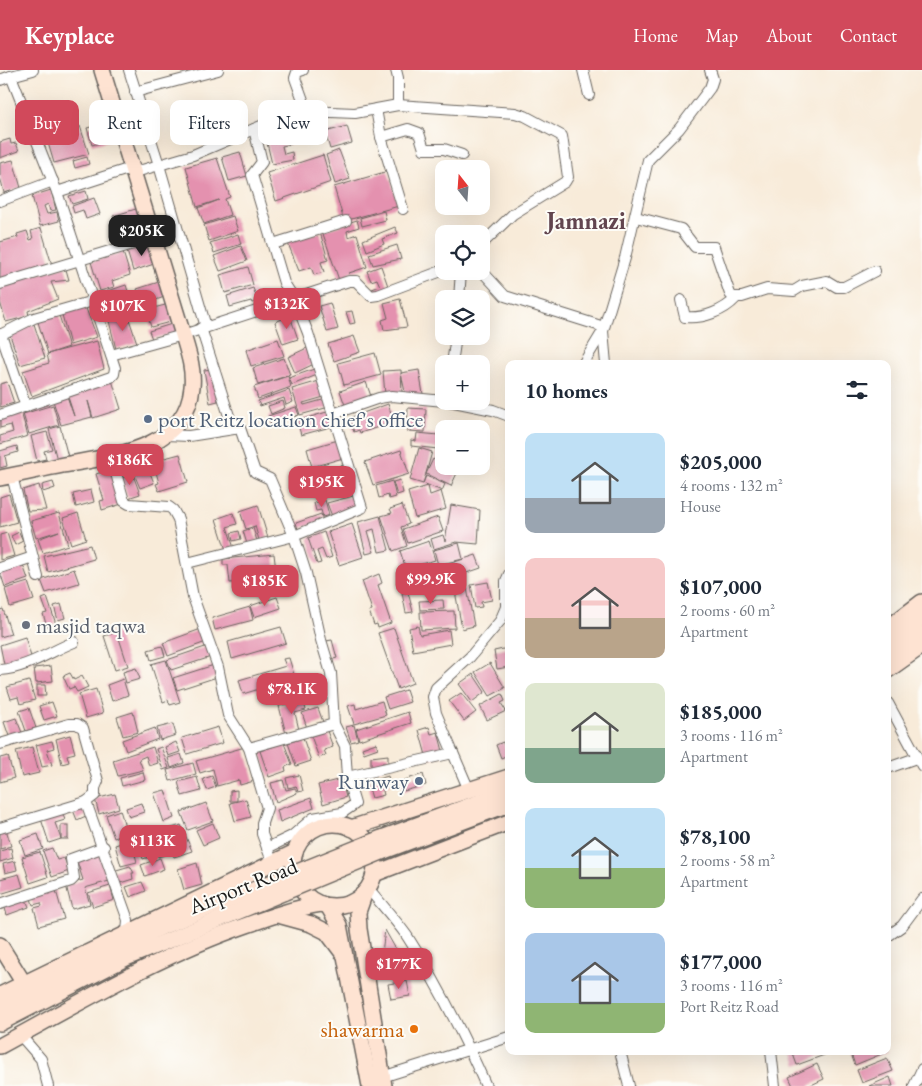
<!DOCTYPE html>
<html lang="en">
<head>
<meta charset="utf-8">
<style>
	:root { --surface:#fff; --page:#f6f6f7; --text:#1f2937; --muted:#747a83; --accent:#d1495b }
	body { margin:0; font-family:"EB Garamond",serif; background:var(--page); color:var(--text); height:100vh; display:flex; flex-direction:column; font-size:19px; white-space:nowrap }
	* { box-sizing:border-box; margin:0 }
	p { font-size:16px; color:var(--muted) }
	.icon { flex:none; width:28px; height:28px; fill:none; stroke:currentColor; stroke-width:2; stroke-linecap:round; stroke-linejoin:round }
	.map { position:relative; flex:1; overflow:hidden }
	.details { position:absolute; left:505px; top:290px; width:386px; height:695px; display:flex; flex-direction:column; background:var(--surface); border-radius:10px; box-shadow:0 5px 20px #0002 }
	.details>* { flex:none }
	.hud { position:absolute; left:15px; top:30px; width:415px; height:45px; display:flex; gap:10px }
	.needle { width:32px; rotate:343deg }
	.tools { position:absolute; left:435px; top:90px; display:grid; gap:10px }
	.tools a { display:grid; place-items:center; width:55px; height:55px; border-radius:10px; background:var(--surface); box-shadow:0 5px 20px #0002; font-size:25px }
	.price { position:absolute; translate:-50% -42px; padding:0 11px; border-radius:10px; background:var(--accent); color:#fff; font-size:16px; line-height:32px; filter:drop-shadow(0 1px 2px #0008) }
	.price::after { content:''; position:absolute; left:50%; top:30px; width:15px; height:11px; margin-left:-8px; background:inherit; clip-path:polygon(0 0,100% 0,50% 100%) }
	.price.active { background:#222; color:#fff }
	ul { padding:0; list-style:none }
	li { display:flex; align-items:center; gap:15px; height:125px; padding:0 20px }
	li span { display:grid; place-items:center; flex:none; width:140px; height:100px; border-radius:10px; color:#555 }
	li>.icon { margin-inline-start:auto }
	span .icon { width:60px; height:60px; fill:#fffc; stroke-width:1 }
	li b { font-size:21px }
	h2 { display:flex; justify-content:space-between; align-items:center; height:60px; padding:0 20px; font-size:21px }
	.pill { padding:0 18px; border-radius:10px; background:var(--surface); box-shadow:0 5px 20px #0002; font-size:18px; line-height:45px }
	.pill.active { background:var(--accent); color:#fff }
	header { display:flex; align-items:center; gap:30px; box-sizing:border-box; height:70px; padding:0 25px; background:var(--accent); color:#fff }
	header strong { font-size:24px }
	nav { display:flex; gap:28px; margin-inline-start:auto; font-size:18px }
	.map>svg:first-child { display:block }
</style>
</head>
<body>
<header>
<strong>Keyplace</strong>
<nav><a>Home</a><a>Map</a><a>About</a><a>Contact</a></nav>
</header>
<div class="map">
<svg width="922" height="1016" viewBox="0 0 922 1016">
	<rect width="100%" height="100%" fill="#fdfcf7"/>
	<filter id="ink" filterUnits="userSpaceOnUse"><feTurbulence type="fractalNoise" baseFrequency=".02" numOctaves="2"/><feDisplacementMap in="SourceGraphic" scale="10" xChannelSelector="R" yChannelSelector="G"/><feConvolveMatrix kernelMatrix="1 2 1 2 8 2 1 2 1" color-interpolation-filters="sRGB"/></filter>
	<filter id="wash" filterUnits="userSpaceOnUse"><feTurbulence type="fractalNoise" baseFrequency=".0096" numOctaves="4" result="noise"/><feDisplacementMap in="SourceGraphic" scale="20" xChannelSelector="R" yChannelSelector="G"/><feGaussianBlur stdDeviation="1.12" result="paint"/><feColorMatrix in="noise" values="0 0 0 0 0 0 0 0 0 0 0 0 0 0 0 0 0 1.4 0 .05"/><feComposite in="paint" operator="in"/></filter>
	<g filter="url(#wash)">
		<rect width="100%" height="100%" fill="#f8ebd9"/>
		<g id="blocks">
			<g fill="#e491af">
				<polygon points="114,51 119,68 92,75 87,58"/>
				<polygon points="80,56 89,84 54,93 46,66"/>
				<polygon points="347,56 352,73 330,79 325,62"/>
				<polygon points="288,61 291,74 282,76 284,84 292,82 293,90 272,94 267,73 279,70 278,63"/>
				<polygon points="10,69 11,74 16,73 19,81 0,88 0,72"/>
				<polygon points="339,80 350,109 335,114 326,85"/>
				<polygon points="240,82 247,106 229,111 222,87"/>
				<polygon points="323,85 331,112 276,131 267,103"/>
				<polygon points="87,87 89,94 75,98 73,91"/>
				<polygon points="217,88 230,127 225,129 230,145 204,154 198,138 219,130 197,137 186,97"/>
				<polygon points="13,90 21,118 4,123 0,106 0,93"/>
				<polygon points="388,101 399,136 344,151 334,117"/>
				<polygon points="51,120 56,140 50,141 48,134 44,136 47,144 57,142 59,151 40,156 32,126"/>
				<polygon points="86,121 88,129 72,134 69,126"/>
				<polygon points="94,128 100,144 86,149 83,140 74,143 72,136"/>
				<polygon points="139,138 142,147 116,155 113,146"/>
				<polygon points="384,141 386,150 362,156 360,148"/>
				<polygon points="233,146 238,161 209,171 204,155"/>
				<polygon points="357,150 359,157 347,161 348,167 357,164 367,197 349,203 351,210 340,213 322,161"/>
				<polygon points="395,157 398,163 382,169 384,174 367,181 363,170"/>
				<polygon points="41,158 52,195 0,210 0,172 18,167 17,164 27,161 30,170 33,169 31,161"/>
				<polygon points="320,162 328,190 321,192 324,202 314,205 311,197 299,201 287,171"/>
				<polygon points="238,164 241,174 214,183 210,173"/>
				<polygon points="151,173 157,193 133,201 127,181"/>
				<polygon points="397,175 401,189 373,195 369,184"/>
				<polygon points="241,176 247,191 220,201 214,186"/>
				<polygon points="123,182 130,205 112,211 114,217 100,221 91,192"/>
				<polygon points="65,196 69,210 51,212 58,229 28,241 29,246 6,252 0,232 0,215"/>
				<polygon points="381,196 389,219 374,224 372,219 380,216 377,209 371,211 367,201"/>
				<polygon points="248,197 253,215 225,223 220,205"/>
				<polygon points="162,211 167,226 142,235 137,219"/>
				<polygon points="126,215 134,241 108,250 99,224"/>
				<polygon points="253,218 258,231 252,233 251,231 230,237 227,226"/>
				<polygon points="400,229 407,257 384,260 382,250 388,248 384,233"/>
				<polygon points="330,233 338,259 327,262 319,236"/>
				<polygon points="169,234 174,251 151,257 146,240"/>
				<polygon points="85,236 97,267 70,275 61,241"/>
				<polygon points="352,241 355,253 350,254 346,242"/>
				<polygon points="58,242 69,277 48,284 37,249"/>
				<polygon points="128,246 137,273 116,279 109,251"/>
				<polygon points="290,246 298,269 283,274 275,252"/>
				<polygon points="175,253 178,262 152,269 149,261"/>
				<polygon points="34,254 45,288 20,295 9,262"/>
				<polygon points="354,266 360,282 334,291 328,274"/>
				<polygon points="278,269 284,286 251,296 246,280"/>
				<polygon points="97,271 104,299 32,326 23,301 49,293 47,284"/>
				<polygon points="307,278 314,294 295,303 288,287"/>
				<polygon points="375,283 381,305 344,315 338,293"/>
				<polygon points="284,288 290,305 258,315 253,298"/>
				<polygon points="317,298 317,305 292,315 289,308"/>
				<polygon points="212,299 218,331 210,333 204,300"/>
				<polygon points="401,300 402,324 385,325 383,301"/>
				<polygon points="419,300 423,324 406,327 401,303"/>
				<polygon points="288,306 291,317 258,329 254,317"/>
				<polygon points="112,310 121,339 93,348 88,331 92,347 61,355 53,331 67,326 74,346 67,324"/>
				<polygon points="319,311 324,327 303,333 304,335 326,329 329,337 300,345 292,319"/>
				<polygon points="7,312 14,333 0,337 0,314"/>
				<polygon points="366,312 372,329 346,338 340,321"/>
				<polygon points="289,320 293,332 286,335 284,328 260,336 258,331"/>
				<polygon points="283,331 285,338 271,344 268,336"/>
				<polygon points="388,334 394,352 360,363 359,360 354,362 349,348"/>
				<polygon points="53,335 59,355 29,364 23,344"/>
				<polygon points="296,337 299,345 271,355 268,346"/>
				<polygon points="408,338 426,339 425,362 407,361"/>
				<polygon points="330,341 334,356 301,365 297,351"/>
				<polygon points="21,342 28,366 0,374 0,366 13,362 11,355 0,358 0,348"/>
				<polygon points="60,356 68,387 57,390 49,359"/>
				<polygon points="47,362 52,379 44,381 46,389 37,391 31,366"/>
				<polygon points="417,363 439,365 438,379 411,376 411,370 416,371"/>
				<polygon points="338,370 343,388 312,397 307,379"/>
				<polygon points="441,374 444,375 444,392 435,389"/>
				<polygon points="17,376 18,382 5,386 7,396 0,398 0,381"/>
				<polygon points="419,378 432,382 423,414 410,410"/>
				<polygon points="401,380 409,404 373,415 365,392"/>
				<polygon points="180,384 188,412 159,421 156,414 159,413 153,391"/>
				<polygon points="433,389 444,396 458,401 451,416 426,404"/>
				<polygon points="348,394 352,408 333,413 329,399"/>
				<polygon points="147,395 154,413 140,418 133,401"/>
				<polygon points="111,399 122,434 102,440 100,431 104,430 96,404"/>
				<polygon points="133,405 140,424 128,428 121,408"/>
				<polygon points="426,406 445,414 442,421 423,413"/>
				<polygon points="400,410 403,423 397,425 393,412"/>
				<polygon points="392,411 396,427 389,429 388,425 379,428 376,416"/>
				<polygon points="53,412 55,418 43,422 42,415"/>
				<polygon points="39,415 46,440 28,441 23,420"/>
				<polygon points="428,416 430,425 441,421 446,439 415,448 408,422"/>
				<polygon points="91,420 94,432 76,437 73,424"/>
				<polygon points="9,424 17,452 0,457 0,427"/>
				<polygon points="357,425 361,439 333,449 327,433"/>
				<polygon points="325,430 329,445 323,447 321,440 316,441 314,433"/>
				<polygon points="258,435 268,468 259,470 255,456 246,459 240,441"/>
				<polygon points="402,435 409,454 401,457 407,476 393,481 381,446 392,443 390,439"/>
				<polygon points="451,435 480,440 478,474 456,472 434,479 431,469 443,465 445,471"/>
				<polygon points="59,443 68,475 43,483 38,469 59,461 36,468 31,451"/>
				<polygon points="78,443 86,469 71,474 63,448"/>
				<polygon points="233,443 237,454 227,457 234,478 226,480 216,449"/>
				<polygon points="321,444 323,451 298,459 296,453"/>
				<polygon points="380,446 389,480 379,482 374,459 368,461 374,482 366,484 358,452"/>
				<polygon points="438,447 443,461 408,473 403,459"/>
				<polygon points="352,454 363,487 339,495 328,462"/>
				<polygon points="253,458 257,471 247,474 243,461"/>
				<polygon points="239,461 241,469 233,471 231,463"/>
				<polygon points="19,462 23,471 15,475 11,466"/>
				<polygon points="324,462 332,487 326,489 322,479 317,481 321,493 317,494 308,468"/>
				<polygon points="7,463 14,486 0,490 0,465"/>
				<polygon points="429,471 435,490 406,499 400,481"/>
				<polygon points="459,473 463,489 438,495 434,480"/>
				<polygon points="90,475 94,489 48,502 44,486"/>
				<polygon points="274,484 277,509 261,511 261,516 242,518 241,512 230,513 228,495 223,495 223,489"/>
				<polygon points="476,485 481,498 443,511 439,497"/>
				<polygon points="436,493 441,509 411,518 406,502"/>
				<polygon points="23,495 28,509 5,517 0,502"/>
				<polygon points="74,499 79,513 46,523 41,510"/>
				<polygon points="379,504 382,513 378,515 391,553 378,558 377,554 374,555 369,541 372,540 362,511"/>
				<polygon points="28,512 34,530 10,537 5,519"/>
				<polygon points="488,512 492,530 481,532 482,537 475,538 471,515"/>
				<polygon points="467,518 474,556 462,559 455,521"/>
				<polygon points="408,522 413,542 406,543 402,523"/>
				<polygon points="47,527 56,554 47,557 43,544 47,543 42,529"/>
				<polygon points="277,527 281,538 254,547 250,536"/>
				<polygon points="443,530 444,539 420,540 419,531"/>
				<polygon points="61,534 65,548 58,550 54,536"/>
				<polygon points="250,537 253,550 215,560 212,548"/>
				<polygon points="3,539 11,564 0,567 0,540"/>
				<polygon points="454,541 455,558 421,560 420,542"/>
				<polygon points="418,556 420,565 449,560 451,574 413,581 409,558"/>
				<polygon points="281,557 286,573 232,589 228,572"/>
				<polygon points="394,558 413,613 398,619 378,563"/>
				<polygon points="201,559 206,572 168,586 163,573"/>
				<polygon points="117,562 128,596 115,600 104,566"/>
				<polygon points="25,567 32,590 5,599 0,575"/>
				<polygon points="332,570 337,588 330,590 326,571"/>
				<polygon points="162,576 165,586 151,590 148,580"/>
				<polygon points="208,576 211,587 171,600 167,590"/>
				<polygon points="508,578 509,597 497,599 494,581"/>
				<polygon points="289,588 295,608 243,624 239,610 286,596 283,589"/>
				<polygon points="166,590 180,632 170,635 168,630 163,632 151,594"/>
				<polygon points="490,593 505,618 490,626 475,602"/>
				<polygon points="214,595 217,607 177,620 173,608"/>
				<polygon points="51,596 53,611 36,613 34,598"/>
				<polygon points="136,598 140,609 126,613 123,602"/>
				<polygon points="70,603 74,610 82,606 88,617 77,622 74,617 69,619 63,606"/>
				<polygon points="473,604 485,622 472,632 459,614"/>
				<polygon points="123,609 128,625 112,631 107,615"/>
				<polygon points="303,609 306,618 290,623 288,614"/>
				<polygon points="29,611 35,630 20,634 18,627 11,629 7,617"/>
				<polygon points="37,615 45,615 46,626 37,626"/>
				<polygon points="96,619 103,643 86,648 79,624"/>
				<polygon points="406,620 410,632 388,639 384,627"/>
				<polygon points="461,623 476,642 464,651 449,631"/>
				<polygon points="502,624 505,631 501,633 506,641 487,650 480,636"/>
				<polygon points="303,629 306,640 295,643 299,660 286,664 279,636"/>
				<polygon points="382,631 386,645 354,654 348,636 355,634 356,639"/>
				<polygon points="52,632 57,646 44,650 39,636"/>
				<polygon points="29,638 36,658 26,661 19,641"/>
				<polygon points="318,638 323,652 307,658 302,643"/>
				<polygon points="133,642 138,662 123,666 117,647"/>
				<polygon points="408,642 411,653 359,670 356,659"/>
				<polygon points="16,648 23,665 10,669 4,652"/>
				<polygon points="173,654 176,665 160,670 157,658"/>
				<polygon points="354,655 358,670 351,672 346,657"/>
				<polygon points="218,657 223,673 187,684 182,668"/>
				<polygon points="429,657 431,664 438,662 444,685 427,689 419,660"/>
				<polygon points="155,658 158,669 126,681 122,670"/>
				<polygon points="327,661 333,677 324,680 326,685 319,688 311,666"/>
				<polygon points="70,665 75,683 67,685 69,692 62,694 56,669"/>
				<polygon points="303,668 311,691 296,696 288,673"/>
				<polygon points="52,671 54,678 47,680 52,695 42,697 36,675"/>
				<polygon points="176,672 180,682 168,686 165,677"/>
				<polygon points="503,672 508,685 501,688 496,675"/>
				<polygon points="284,673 292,694 285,697 286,701 269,707 260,681"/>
				<polygon points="376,673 378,678 364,683 362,678"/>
				<polygon points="32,677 39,703 22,707 16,681"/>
				<polygon points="153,677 158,693 149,696 146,686 139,689 143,700 118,706 113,690"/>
				<polygon points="161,677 169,698 163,700 156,679"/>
				<polygon points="245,677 254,711 240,715 239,710 217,716 213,699 200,703 196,691"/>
				<polygon points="181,684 184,693 171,698 168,688"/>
				<polygon points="388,685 388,693 382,693 382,699 371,699 371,687"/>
				<polygon points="8,686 14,708 0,712 0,688"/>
				<polygon points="193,693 196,704 170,711 167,700"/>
				<polygon points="143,702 145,710 122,716 120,708"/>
				<polygon points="423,704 426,715 404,721 401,711"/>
				<polygon points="299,705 303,721 298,722 296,716 288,718 286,708"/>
				<polygon points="212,706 216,717 207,720 203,709"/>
				<polygon points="388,706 390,714 382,717 384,725 372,728 367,712"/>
				<polygon points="197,707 201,721 182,726 178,712"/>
				<polygon points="341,709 346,727 323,734 318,715"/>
				<polygon points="283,710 286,720 295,718 297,723 276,732 271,713"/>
				<polygon points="165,720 174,748 164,752 154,723"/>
				<polygon points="237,720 237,731 230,731 230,721"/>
				<polygon points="115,724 119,738 99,744 95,729"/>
				<polygon points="311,728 314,738 280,752 277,740"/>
				<polygon points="246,729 251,747 235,751 230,733"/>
				<polygon points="141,733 144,742 129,747 126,738"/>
				<polygon points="206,733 213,751 188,760 181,742"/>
				<polygon points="83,736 86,746 77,750 73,740"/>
				<polygon points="120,740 127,763 114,768 106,745"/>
				<polygon points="62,742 65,750 55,753 61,769 49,773 41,749"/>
				<polygon points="213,753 219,768 203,775 196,760"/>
				<rect x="61" y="755" width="7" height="14"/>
				<polygon points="181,755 192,781 174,787 165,760"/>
				<polygon points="6,759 11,776 0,779 0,761"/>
				<polygon points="162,762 168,784 158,787 152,764"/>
				<polygon points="38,764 43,779 25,785 20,770"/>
				<polygon points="149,765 155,785 143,789 136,769"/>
				<polygon points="131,770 137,792 121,796 115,775"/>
				<polygon points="11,778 13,788 0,792 0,781"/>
				<polygon points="52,778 57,790 64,788 69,801 52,807 43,781"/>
				<polygon points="100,781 109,811 85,818 90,834 72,839 66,815 83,810 76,788"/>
				<polygon points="40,782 48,807 30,813 22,787"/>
				<polygon points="160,788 164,799 145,806 141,795"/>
				<polygon points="15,791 17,800 5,803 3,794"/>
				<polygon points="197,793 202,815 184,820 178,799"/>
				<polygon points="130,796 134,803 132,803 133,809 117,814 113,801"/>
				<polygon points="19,804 23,817 0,824 0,809"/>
				<polygon points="142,812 146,821 130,827 126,817"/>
				<polygon points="110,816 114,830 93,837 88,823"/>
				<polygon points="55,817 64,849 39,856 34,838 42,836 41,833 33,835 30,825"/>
				<polygon points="25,827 29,837 7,845 4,835"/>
				<polygon points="385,860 398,883 381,890"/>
				<polygon points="407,911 410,926 391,929 388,914"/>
				<polygon points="800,981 826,981 827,984 797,995 793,984"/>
				<polygon points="850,981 889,981 855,995"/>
				<polygon points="887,988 893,1001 862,1013 857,1000"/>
				<polygon points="817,994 824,1009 809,1016 793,1016 789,1007"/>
				<polygon points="890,1007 893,1016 869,1016"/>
			</g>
		</g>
	</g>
	<g filter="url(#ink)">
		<use href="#blocks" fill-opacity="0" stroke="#69645e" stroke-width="1"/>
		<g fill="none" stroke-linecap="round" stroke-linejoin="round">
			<defs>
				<g id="street">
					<polyline points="129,0 159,95 206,257"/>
					<polyline points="303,0 297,2 295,8 307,41"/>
					<polyline points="396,0 398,8 398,35"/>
					<polyline points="583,0 589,25"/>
					<polyline points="0,10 11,6"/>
					<polyline points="135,22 218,0"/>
					<polyline points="376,39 381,67"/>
					<polyline points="132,103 193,85 282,47 307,41 355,43 398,35 515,43 525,46 562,66 568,107 565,112 513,144 481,175"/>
					<polyline points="57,122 131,98"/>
					<polyline points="0,131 53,111"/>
					<polyline points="403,139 381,67 408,59 419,63 424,79 444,79 462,85"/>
					<polyline points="636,147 681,159 695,177 714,177 730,224 733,227 742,227 767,219 794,221 802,216 827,211 837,217 844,217 875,201"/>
					<polyline points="273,174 346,151"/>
					<polyline points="481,200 505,226 604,257"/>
					<polyline points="0,214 153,168"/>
					<polyline points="459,229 461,201"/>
					<path d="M681 230 685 247C703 249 724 241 736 228"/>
					<polyline points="201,258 230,349 240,358 255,402 270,409 294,466 306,503 321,570 331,603 334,654 345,676 347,707 355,734 342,743 313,748 292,766 267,778"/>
					<polyline points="603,261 606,294"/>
					<polyline points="1,264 26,337"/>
					<polyline points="0,265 34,248 93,231"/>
					<polyline points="111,285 183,265 349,211 356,211 371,226 378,225 444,200"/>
					<polyline points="452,294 456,266"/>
					<polyline points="583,294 603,261 625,188 648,90 679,59 710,18 713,9 710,0"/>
					<polyline points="449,331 493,340 509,346"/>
					<polyline points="333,344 379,328 392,326 444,331"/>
					<polyline points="0,345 111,307 114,304 115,298 57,122 11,6 33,0"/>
					<polyline points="166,365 189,366 240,358"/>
					<polyline points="111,386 124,431 129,434 169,437 173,440 178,449 193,527 218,597 228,645 249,678 267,738 262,753 262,764 273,794"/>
					<polyline points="12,406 38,507"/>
					<polyline points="187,493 294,466 362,438 308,263 295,230 284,213 252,105 262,92 254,59"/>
					<polyline points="0,498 33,487"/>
					<path d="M0 600C27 598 49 582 74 572"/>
					<polyline points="888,633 922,696"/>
					<polyline points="0,674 69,654 77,654 83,658 98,711 95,718 95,725 86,732 0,758"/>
					<polyline points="249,678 334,654"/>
					<polyline points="453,683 469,720"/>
					<polyline points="888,698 916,688"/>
					<polyline points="347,707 453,683 436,643 433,627 436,618 470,587 500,551 506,537 506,511 509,504"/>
					<polyline points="86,732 128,850 127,862"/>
					<path d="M368 818C381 834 395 849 407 866 438 914 463 964 486 1016"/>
					<polyline points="0,834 71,811 74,808 71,789 104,777"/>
					<polyline points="888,866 902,856 922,829"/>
					<polyline points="20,965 41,989 48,1016"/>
					<polyline points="620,981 629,1016"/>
					<polyline points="771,981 775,1016"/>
					<polyline points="382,1007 509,967"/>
					<polyline points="914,1016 922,999"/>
				</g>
				<g id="secondary">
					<path d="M0 408C21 404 42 399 63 395 113 386 186 380 192 317 194 299 188 282 183 265L102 0"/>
					<polyline points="888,558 922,532"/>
					<polyline points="888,573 922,548"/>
					<polyline points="888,587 922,564"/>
					<polyline points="888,600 922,576"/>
					<circle cx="334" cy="795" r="41"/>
					<polyline points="351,758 509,707"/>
					<polyline points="379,769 509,721"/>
					<polyline points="384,781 509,734"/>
					<polyline points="374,804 509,752"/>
					<polyline points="365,822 358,842 359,859 384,1016"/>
					<polyline points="328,836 339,855 370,1016"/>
					<polyline points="278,845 311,854 327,862 342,882"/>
					<polyline points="0,875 23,912"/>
					<polyline points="0,925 295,782"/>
					<polyline points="0,939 86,893 164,856 280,809"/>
					<polyline points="0,953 126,888 285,822"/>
					<path d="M0 976C81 932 160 885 247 855 272 846 295 838 321 834"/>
				</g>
			</defs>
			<use href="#street" stroke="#69645e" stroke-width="12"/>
			<use href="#secondary" stroke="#69645e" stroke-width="18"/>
			<use href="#street" stroke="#fff" stroke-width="10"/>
			<use href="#secondary" stroke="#fee3d2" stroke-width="15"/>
			<defs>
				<g id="secondary-bridge">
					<polyline points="280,809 379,769"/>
					<polyline points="285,822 384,781"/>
				</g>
			</defs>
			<use href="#secondary-bridge" stroke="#69645e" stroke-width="18" stroke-linecap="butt"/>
			<use href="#secondary-bridge" stroke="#fee3d2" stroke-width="15"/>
		</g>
	</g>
	<g fill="#5c6f8a" stroke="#fdfcf7" stroke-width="2">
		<circle cx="148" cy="349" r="5"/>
		<circle cx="419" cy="711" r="5"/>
	</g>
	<circle fill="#6b7280" stroke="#fdfcf7" stroke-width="2" cx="26" cy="555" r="5"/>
	<circle fill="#e8710a" stroke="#fdfcf7" stroke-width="2" cx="414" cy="959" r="5"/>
	<g text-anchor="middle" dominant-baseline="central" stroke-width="4" stroke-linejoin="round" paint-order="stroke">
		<g font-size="22" fill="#4e5e75" stroke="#fdfcf7" text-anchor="start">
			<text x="158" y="349">port Reitz location chief's office</text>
			<text x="409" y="711" text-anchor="end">Runway</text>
		</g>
		<g font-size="22" fill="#5b616d" stroke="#fdfcf7" text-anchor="start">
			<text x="36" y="555">masjid taqwa</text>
		</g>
		<g font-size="22" fill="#1c1c1c" stroke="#fdfcf7">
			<text transform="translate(243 816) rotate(-22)">Airport Road</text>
		</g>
		<g font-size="22" fill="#c56008" stroke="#fdfcf7" text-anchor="end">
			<text x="404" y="959">shawarma</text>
		</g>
		<g font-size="24" font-weight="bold" fill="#62454f" stroke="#fdfcf7">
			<text x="586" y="150">Jamnazi</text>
		</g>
	</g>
</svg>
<div class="tools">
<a><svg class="needle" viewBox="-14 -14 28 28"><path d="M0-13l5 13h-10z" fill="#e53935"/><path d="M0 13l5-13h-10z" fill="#747a83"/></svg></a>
<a><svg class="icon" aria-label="locate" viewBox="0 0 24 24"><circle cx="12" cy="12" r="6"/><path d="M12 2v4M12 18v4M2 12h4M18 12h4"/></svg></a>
<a><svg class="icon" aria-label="layers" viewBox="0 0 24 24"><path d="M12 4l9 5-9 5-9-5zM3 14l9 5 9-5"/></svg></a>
<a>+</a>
<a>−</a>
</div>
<b class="price active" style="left:142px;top:187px">$205K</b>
<b class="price" style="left:287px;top:260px">$132K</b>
<b class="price" style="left:123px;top:262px">$107K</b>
<b class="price" style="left:130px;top:416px">$186K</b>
<b class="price" style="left:322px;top:438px">$195K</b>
<b class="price" style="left:431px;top:535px">$99.9K</b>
<b class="price" style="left:265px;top:537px">$185K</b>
<b class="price" style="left:292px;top:645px">$78.1K</b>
<b class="price" style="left:153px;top:797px">$113K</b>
<b class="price" style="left:399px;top:920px">$177K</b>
<div class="hud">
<a class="pill active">Buy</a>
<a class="pill">Rent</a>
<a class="pill">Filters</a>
<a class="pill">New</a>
</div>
<section class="details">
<h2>10 homes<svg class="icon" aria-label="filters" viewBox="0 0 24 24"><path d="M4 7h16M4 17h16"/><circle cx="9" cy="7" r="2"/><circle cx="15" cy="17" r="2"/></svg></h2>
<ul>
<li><span style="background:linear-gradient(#bfe0f5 65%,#9aa5b1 0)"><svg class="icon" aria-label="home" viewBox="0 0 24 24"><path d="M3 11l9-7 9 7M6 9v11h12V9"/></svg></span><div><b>$205,000</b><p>4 rooms · 132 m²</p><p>House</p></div></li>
<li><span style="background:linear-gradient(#f6c9c9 60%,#b9a48a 0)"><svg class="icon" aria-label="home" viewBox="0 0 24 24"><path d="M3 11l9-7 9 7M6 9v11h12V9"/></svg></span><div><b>$107,000</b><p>2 rooms · 60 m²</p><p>Apartment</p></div></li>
<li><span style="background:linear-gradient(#dfe7d0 65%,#7fa58c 0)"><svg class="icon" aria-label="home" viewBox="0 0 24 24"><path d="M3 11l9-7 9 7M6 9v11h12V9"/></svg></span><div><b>$185,000</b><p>3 rooms · 116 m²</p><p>Apartment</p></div></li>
<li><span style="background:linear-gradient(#bfe0f5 60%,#8fb573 0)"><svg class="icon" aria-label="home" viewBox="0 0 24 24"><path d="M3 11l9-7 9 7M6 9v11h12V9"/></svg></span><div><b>$78,100</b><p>2 rooms · 58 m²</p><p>Apartment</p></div></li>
<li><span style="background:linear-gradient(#a9c7e8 70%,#8fb573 0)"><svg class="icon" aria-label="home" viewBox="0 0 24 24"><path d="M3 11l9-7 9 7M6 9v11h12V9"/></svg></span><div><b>$177,000</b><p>3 rooms · 116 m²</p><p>Port Reitz Road</p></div></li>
</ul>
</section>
</div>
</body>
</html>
